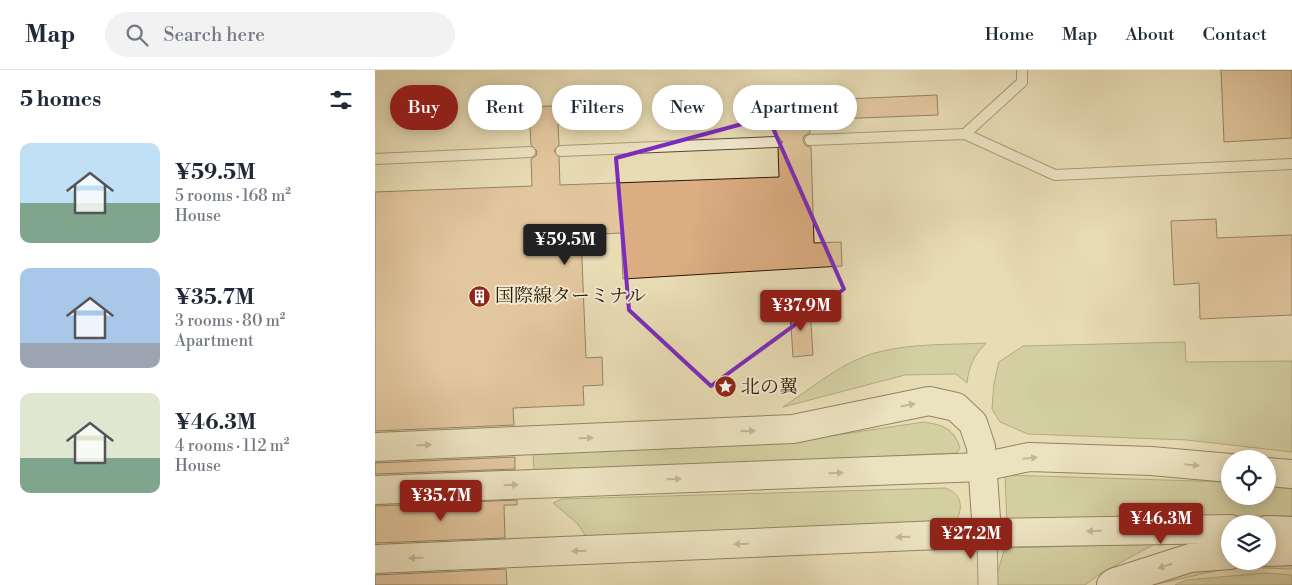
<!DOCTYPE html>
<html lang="en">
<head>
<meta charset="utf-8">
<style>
	:root { --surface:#fff; --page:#f2f2f3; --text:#1f2937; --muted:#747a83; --line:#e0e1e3; --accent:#8f2418 }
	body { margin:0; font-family:"Libre Bodoni","Noto Serif JP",serif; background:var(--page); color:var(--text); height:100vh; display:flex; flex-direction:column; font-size:19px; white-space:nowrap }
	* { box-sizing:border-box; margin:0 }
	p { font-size:16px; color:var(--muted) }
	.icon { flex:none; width:28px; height:28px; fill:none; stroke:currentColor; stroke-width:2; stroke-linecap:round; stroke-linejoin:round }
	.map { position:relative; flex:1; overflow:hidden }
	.sheet { display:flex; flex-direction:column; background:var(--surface); width:375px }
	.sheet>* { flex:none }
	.guide { position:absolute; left:15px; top:15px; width:475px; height:45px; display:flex; gap:10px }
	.fabs { position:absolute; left:846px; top:380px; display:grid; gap:10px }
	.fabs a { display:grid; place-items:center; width:55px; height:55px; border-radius:50%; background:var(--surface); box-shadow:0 2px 12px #0003; font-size:25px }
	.price { position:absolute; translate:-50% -42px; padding:0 11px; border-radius:5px; background:var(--accent); color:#fff; font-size:16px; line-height:32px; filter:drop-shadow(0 1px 2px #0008) }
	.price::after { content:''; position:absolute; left:50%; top:30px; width:15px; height:11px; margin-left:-8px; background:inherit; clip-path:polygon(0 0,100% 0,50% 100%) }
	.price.active { background:#222; color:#fff }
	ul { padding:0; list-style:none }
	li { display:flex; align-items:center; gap:15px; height:125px; padding:0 20px }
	li span { display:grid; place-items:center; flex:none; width:140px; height:100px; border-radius:10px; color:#555 }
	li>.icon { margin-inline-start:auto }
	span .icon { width:60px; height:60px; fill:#fffc; stroke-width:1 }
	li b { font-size:21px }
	h2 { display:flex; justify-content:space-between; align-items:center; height:60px; padding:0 20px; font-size:21px }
	.pill { padding:0 18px; border-radius:22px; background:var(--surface); box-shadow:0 2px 12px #0003; font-size:18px; line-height:45px }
	.pill.active { background:var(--accent); color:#fff }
	header { display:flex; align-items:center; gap:30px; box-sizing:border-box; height:70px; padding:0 25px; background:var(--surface); border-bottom:1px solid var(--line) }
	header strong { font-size:24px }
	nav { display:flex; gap:28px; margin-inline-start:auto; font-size:18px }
	.search { width:350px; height:45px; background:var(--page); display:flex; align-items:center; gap:12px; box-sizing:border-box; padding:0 18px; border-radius:28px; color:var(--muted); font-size:19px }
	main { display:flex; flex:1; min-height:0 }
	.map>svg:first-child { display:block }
</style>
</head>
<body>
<header>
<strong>Map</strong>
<div class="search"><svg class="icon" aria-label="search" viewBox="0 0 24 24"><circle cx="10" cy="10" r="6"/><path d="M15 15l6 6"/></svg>Search here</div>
<nav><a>Home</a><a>Map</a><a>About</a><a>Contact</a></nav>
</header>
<main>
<section class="sheet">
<h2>5 homes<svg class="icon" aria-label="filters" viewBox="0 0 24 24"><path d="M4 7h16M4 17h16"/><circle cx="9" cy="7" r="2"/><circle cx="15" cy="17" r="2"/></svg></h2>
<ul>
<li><span style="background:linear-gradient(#bfe0f5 60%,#7fa58c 0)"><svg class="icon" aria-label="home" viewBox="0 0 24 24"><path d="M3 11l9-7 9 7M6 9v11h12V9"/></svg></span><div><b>¥59.5M</b><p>5 rooms · 168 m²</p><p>House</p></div></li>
<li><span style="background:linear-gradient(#a9c7e8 75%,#9aa5b1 0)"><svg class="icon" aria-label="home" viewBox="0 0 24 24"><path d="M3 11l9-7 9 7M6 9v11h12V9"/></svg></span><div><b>¥35.7M</b><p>3 rooms · 80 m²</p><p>Apartment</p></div></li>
<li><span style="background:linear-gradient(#dfe7d0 65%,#7fa58c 0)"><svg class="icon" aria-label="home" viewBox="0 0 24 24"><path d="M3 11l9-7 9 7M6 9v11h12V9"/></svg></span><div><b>¥46.3M</b><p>4 rooms · 112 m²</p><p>House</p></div></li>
</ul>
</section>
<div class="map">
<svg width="917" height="515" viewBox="0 0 917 515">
	<rect width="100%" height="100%" fill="#e8dcb5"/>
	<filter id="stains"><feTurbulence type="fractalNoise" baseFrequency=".004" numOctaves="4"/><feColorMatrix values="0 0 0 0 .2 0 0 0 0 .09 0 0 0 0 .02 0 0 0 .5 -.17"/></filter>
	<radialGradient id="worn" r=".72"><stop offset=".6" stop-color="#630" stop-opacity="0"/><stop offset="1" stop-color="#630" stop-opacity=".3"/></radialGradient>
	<g fill="#bbbf8a" stroke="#746c46">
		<polygon points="810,272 811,292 917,291 917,382 812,370 653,364 625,352 617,339 619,313 624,292 648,276"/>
		<path d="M611 273C599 286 594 295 592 313L581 304 530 305 408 337C437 318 469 290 504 282 538 273 576 275 611 273Z"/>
		<path d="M549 352C568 355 579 358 585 378L582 383 159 402 158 383 428 370Z"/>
		<polygon points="630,405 855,412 855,426 892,426 893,415 917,419 917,446 846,446 632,454"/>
		<path d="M570 418C586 423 589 437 581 451L213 470 203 454 178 433 186 429Z"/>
		<polygon points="780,474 726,503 710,515 622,515 622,504 630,478"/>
		<polygon points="855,491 917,491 917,499 858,497 778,515 752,515"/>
		<polygon points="890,503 917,505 917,515 800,515 811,510"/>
	</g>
	<g fill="#dcac83" stroke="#2c1902">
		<polygon points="846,0 917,0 917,68 849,72"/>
		<polygon points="562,25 563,45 434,50 435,63 429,66 428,71 431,76 436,77 439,173 466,172 467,196 248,209 246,163 206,165 211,288 227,287 228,315 208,316 209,335 138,338 139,355 0,361 0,122 157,116 156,89 161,86 162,81 156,75 154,37 221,34 222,53 183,54 184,75 179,81 184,87 185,115 404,107 403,78 408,72 402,65 401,32"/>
		<polygon points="841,149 842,168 917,165 917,245 825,249 824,213 799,215 796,151"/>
		<polygon points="435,238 438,285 418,287 415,239"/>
		<polygon points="140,387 140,399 0,404 0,393"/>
		<polygon points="142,430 142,435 129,435 130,468 0,473 0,436"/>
		<polygon points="131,499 132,515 0,515 0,505"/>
	</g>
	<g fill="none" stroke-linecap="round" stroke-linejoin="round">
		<defs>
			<g id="lane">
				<polyline points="590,64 647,12 647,0"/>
				<polyline points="435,70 590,64 680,105 917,94"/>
				<polyline points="186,81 401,72"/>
				<polyline points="0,89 155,82"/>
			</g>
			<polyline id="street" points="612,463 613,515"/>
			<g id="secondary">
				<polyline points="0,377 418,359 554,331 581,337 598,353 606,377 612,463"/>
				<polyline points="892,402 917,404"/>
				<polyline points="0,420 607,397 654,387 776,391 855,398"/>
				<polyline points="892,460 917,461"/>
				<polyline points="892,482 917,481"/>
				<polyline points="0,489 612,463 855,459"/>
				<polyline points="736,515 740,512 815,488 855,485"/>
			</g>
		</defs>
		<use href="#lane" stroke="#5b4a2f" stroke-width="12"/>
		<use href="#street" stroke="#5b4a2f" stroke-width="21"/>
		<use href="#secondary" stroke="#2c1902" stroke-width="30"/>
		<use href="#lane" stroke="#f0e8cf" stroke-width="10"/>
		<use href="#street" stroke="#f0e8cf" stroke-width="19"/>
		<use href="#secondary" stroke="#f0e8cf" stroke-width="28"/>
	</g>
	<defs><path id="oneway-solid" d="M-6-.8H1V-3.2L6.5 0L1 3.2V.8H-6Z" transform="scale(1.25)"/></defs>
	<g fill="#988b73">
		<use href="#oneway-solid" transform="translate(533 335) rotate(-11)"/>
		<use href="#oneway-solid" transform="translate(373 361) rotate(-2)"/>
		<use href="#oneway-solid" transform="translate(211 368) rotate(-2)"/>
		<use href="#oneway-solid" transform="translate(49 375) rotate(-2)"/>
		<use href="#oneway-solid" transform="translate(655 388) rotate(-5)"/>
		<use href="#oneway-solid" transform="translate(817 395) rotate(6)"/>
		<use href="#oneway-solid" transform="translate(461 403) rotate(-2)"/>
		<use href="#oneway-solid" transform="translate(299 409) rotate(-2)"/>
		<use href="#oneway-solid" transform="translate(136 415) rotate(-2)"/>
		<use href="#oneway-solid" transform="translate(719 461) rotate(179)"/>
		<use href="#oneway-solid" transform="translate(528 467) rotate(178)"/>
		<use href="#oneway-solid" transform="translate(366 474) rotate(178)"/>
		<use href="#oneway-solid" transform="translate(204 481) rotate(178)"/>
		<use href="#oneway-solid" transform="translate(41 488) rotate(178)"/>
		<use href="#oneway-solid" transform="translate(790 496) rotate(163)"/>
	</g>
	<path d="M0 0H917V515H0ZM393 47 469 219 336 316 254 240 241 88Z" fill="#e8dcb5" fill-opacity=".55" fill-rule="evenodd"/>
	<path fill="none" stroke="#7b2cbf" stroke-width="4" stroke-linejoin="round" d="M393 47 469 219 336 316 254 240 241 88Z"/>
	<defs>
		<symbol id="building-disc" viewBox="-11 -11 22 22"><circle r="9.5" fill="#8f2418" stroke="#f0e8cf"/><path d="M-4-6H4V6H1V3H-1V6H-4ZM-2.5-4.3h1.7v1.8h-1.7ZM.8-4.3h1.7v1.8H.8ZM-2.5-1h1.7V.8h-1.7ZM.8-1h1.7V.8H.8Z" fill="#fff"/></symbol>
		<symbol id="sight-disc" viewBox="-11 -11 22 22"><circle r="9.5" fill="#8f2418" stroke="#f0e8cf"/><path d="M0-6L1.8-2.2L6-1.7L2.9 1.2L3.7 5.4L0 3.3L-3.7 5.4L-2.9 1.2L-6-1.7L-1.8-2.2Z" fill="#fff"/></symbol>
	</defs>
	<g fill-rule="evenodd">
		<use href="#building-disc" x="92" y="214" width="25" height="25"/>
		<use href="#sight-disc" x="338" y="304" width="25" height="25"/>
	</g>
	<g text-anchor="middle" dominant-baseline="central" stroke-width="4" stroke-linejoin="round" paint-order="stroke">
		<g font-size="19" fill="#2c1902" stroke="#f0e8cf" text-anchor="start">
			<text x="120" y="226">国際線ターミナル</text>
			<text x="366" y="317">北の翼</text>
		</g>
	</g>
	<rect width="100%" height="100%" filter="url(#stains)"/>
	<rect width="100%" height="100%" fill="url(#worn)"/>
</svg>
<div class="fabs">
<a><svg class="icon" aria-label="locate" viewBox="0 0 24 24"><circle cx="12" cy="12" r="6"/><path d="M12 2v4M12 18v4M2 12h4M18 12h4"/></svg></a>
<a><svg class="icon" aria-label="layers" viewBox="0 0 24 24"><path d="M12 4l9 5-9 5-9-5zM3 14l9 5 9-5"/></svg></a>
</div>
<b class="price active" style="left:190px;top:196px">¥59.5M</b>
<b class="price" style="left:426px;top:262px">¥37.9M</b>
<b class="price" style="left:66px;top:452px">¥35.7M</b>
<b class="price" style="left:786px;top:475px">¥46.3M</b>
<b class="price" style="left:596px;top:490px">¥27.2M</b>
<div class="guide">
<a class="pill active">Buy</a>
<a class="pill">Rent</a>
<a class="pill">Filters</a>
<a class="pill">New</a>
<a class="pill">Apartment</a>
</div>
</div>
</main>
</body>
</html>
